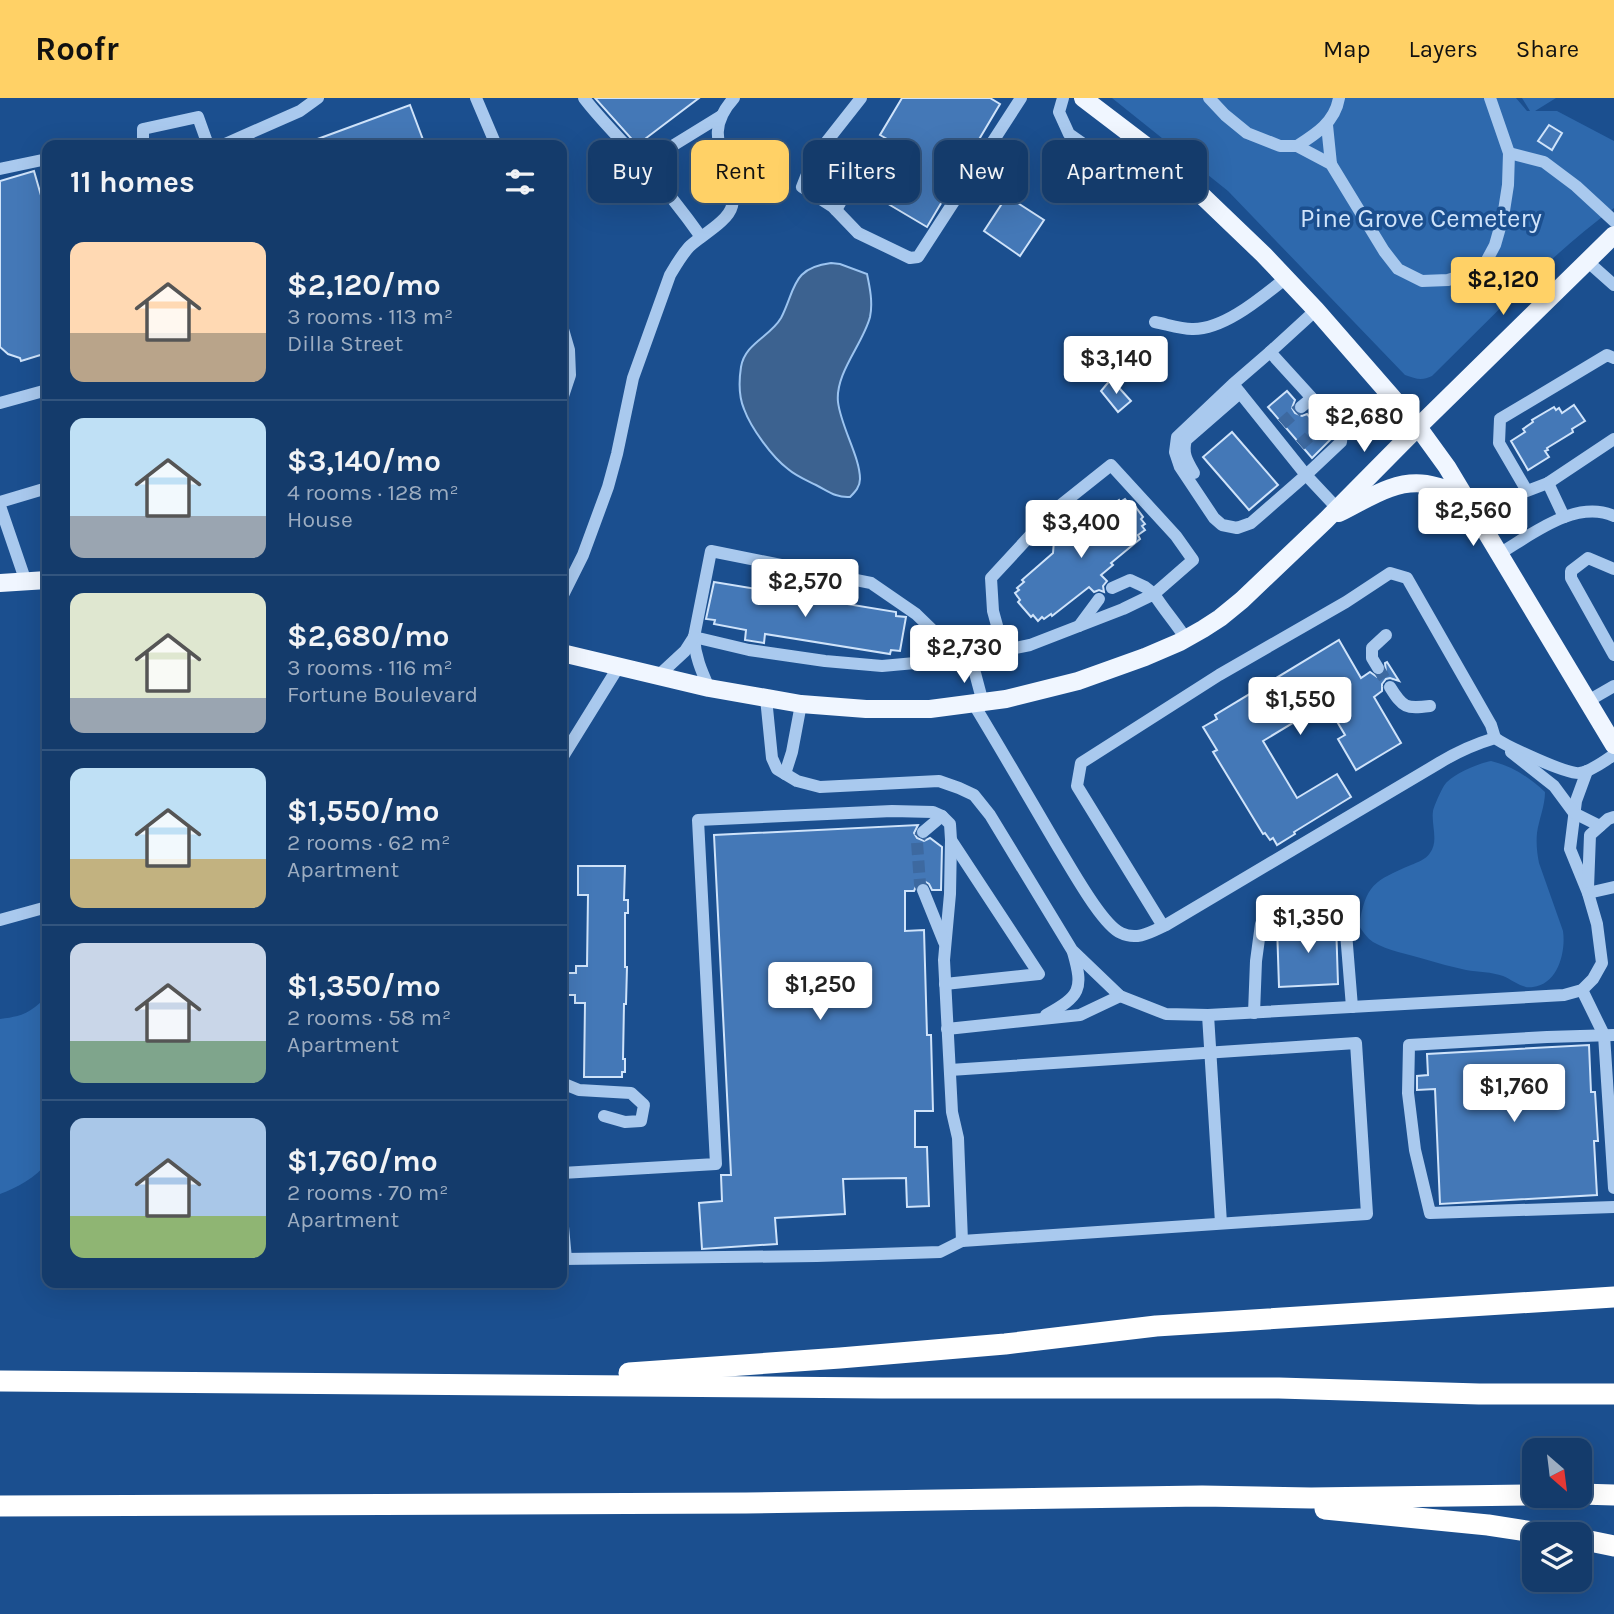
<!DOCTYPE html>
<html lang="en">
<head>
<meta charset="utf-8">
<style>
	:root { --surface:#143b6b; --page:#214673; --text:#f1f3f6; --muted:#9dadc1; --line:#33557e; --accent:#ffd166 }
	body { margin:0; font-family:Karla,sans-serif; background:var(--page); color:var(--text); height:100vh; display:flex; flex-direction:column; font-size:26px; white-space:nowrap }
	* { box-sizing:border-box; margin:0 }
	p { font-size:23px; color:var(--muted) }
	.icon { flex:none; width:38px; height:38px; fill:none; stroke:currentColor; stroke-width:2; stroke-linecap:round; stroke-linejoin:round }
	.map { position:relative; flex:1; overflow:hidden }
	.side { position:absolute; left:42px; top:42px; width:525px; height:1148px; display:flex; flex-direction:column; background:var(--surface); border-radius:14px; box-shadow:0 7px 28px #0002,0 0 0 2px var(--line) }
	.side>* { flex:none }
	.banner { position:absolute; left:588px; top:42px; width:665px; height:63px; display:flex; gap:14px }
	.needle { width:46px; rotate:152deg }
	.buttons { position:absolute; left:1522px; top:1340px; display:grid; gap:14px }
	.buttons a { display:grid; place-items:center; width:70px; height:70px; border-radius:14px; background:var(--surface); box-shadow:0 7px 28px #0002,0 0 0 2px var(--line); font-size:35px }
	.price { position:absolute; translate:-50% -60px; padding:0 16px; border-radius:7px; background:#fff; color:#222; font-size:23px; line-height:46px; filter:drop-shadow(0 2px 4px #0008) }
	.price::after { content:''; position:absolute; left:50%; top:42px; width:21px; height:16px; margin-left:-10px; background:inherit; clip-path:polygon(0 0,100% 0,50% 100%) }
	.price.selected { background:var(--accent); color:#111 }
	ul { padding:0; list-style:none }
	li { display:flex; align-items:center; gap:21px; height:175px; padding:0 28px }
	li+li { border-top:2px solid var(--line) }
	li span { display:grid; place-items:center; flex:none; width:196px; height:140px; border-radius:14px; color:#555 }
	li>.icon { margin-inline-start:auto }
	span .icon { width:84px; height:84px; fill:#fffc; stroke-width:1 }
	li b { font-size:30px }
	h2 { display:flex; justify-content:space-between; align-items:center; height:84px; padding:0 28px; font-size:30px }
	.tag { padding:0 24px; border-radius:14px; background:var(--surface); box-shadow:0 7px 28px #0002,0 0 0 2px var(--line); font-size:24px; line-height:63px }
	.tag.selected { background:var(--accent); color:#111 }
	header { display:flex; align-items:center; gap:42px; box-sizing:border-box; height:98px; padding:0 35px; background:var(--accent); color:#111 }
	header strong { font-size:33px }
	nav { display:flex; gap:38px; margin-inline-start:auto; font-size:24px }
	.map>svg:first-child { display:block }
</style>
</head>
<body>
<header>
<strong>Roofr</strong>
<nav><a>Map</a><a>Layers</a><a>Share</a></nav>
</header>
<div class="map">
<svg width="1614" height="1516" viewBox="0 0 1614 1516">
	<rect width="100%" height="100%" fill="#1b4f8f"/>
	<g fill="#2e69ad">
		<path d="M1112 0H1516L1527 13H1530L1522 0H1556L1535 13H1557L1614 43V110C1548 159 1491 220 1432 278 1422 283 1416 281 1405 277L1228 93Z"/>
		<path d="M1491 663C1512 668 1529 679 1545 694 1545 708 1539 721 1537 735 1536 745 1537 755 1539 765L1563 833C1566 854 1558 886 1533 889 1522 891 1513 882 1503 878 1492 874 1478 874 1466 872 1452 869 1438 865 1424 861 1408 856 1388 853 1373 844 1367 840 1363 834 1359 828 1366 786 1374 783 1411 767 1418 764 1425 762 1430 755 1439 743 1431 727 1433 713 1434 708 1443 687 1447 684 1456 675 1479 665 1491 663Z"/>
		<path d="M47 898V1065C36 1079 17 1090 0 1096V921C24 918 30 915 47 898Z"/>
	</g>
	<path fill="#3c6290" stroke="#9cc4f0" stroke-width="2" d="M831 165 840 166 867 176C870 190 873 205 870 219 863 246 835 275 838 304 841 329 860 359 860 381 860 389 855 394 850 399 836 400 828 393 816 387 806 382 796 378 788 371 772 359 751 330 744 311 739 299 739 282 741 269 745 245 770 239 781 220 796 191 791 170 831 165Z"/>
	<g fill="#4478b7" stroke="#cfe3fa" stroke-width="2">
		<polygon points="595,0 699,0 637,47"/>
		<polygon points="902,0 990,0 1000,6 927,129 868,94 896,46 880,37"/>
		<polygon points="410,7 425,47 305,47 304,46"/>
		<polygon points="1549,27 1562,35 1552,52 1538,43"/>
		<polygon points="34,73 44,108 47,107 47,255 21,263 20,260 8,256 0,249 0,83"/>
		<polygon points="1007,98 1044,122 1020,158 984,133"/>
		<polygon points="1111,281 1131,303 1118,314 1101,293"/>
		<polygon points="1287,293 1295,302 1292,310 1295,315 1302,318 1307,316 1313,323 1311,328 1312,335 1317,338 1325,336 1330,342 1312,360 1268,309"/>
		<polygon points="1574,307 1585,323 1572,331 1573,334 1547,350 1548,352 1545,353 1549,359 1528,372 1511,343 1525,334 1523,331 1533,324 1532,322 1554,309 1556,312 1559,310 1562,315"/>
		<polygon points="1232,334 1278,387 1249,412 1203,359"/>
		<polygon points="1125,401 1129,406 1132,404 1143,419 1141,421 1145,426 1142,428 1145,432 1138,437 1140,441 1111,465 1113,467 1101,477 1107,483 1103,488 1104,494 1099,492 1094,494 1089,489 1052,518 1051,516 1044,521 1042,519 1038,523 1033,517 1031,519 1018,504 1020,502 1015,495 1019,492 1017,490 1024,484 1022,482 1053,455 1054,443 1060,437 1064,443 1093,421 1092,419 1109,406 1111,408 1119,402 1120,404"/>
		<polygon points="714,484 896,514 896,518 906,519 900,553 891,552 890,556 765,536 764,545 745,542 746,532 714,526 715,522 706,521"/>
		<polygon points="1339,542 1361,580 1370,574 1377,579 1383,577 1386,574 1385,565 1387,564 1399,583 1390,580 1386,581 1382,586 1382,593 1374,599 1401,645 1356,672 1338,641 1345,637 1326,605 1263,643 1297,700 1337,676 1351,699 1294,734 1295,736 1277,747 1273,740 1270,742 1265,735 1263,736 1213,654 1217,652 1203,629 1217,621 1215,617"/>
		<polygon points="918,727 914,735 917,740 924,743 930,740 942,749 941,792 932,792 929,786 924,783 917,786 914,793 905,793 905,833 924,832 927,937 931,937 933,1013 915,1013 915,1049 927,1049 929,1108 907,1109 906,1080 843,1081 845,1116 775,1120 777,1146 702,1151 699,1105 722,1103 721,1077 731,1077 714,737"/>
		<polygon points="578,768 625,768 624,802 628,802 628,815 625,815 625,869 627,869 626,906 624,906 623,961 625,961 625,974 622,974 622,979 584,979 585,905 575,905 575,897 562,897 562,875 576,875 576,868 587,868 588,797 578,797"/>
		<polygon points="1336,824 1338,886 1279,889 1277,828"/>
		<polygon points="1589,947 1591,994 1595,994 1598,1043 1594,1043 1597,1097 1440,1106 1435,991 1417,992 1417,978 1428,977 1427,956"/>
	</g>
	<g fill="none" stroke-linecap="round" stroke-linejoin="round">
		<g stroke="#3d69a0" stroke-width="12" stroke-dasharray="12 6" stroke-linecap="butt">
			<polyline points="1282,326 1301,309"/>
			<polyline points="1300,347 1319,330"/>
			<polyline points="1378,570 1390,589"/>
			<polyline points="923,792 920,786 917,744 923,734"/>
		</g>
		<g stroke="#a9c9ee" stroke-width="12">
			<polyline points="476,0 496,47"/>
			<path d="M584 0C603 25 626 46 646 70 666 92 684 115 701 139"/>
			<polyline points="861,0 813,61 802,89 833,109 858,135 910,160 918,159 1021,0"/>
			<polyline points="1063,0 1059,14 1069,36 1089,50 1122,57 1143,45"/>
			<polyline points="1209,0 1225,17 1247,35 1280,48 1297,48 1331,66 1384,153 1398,171 1422,183 1448,182 1470,175 1487,162 1495,147 1503,119 1508,87 1509,55 1490,0"/>
			<polyline points="1327,27 1331,66"/>
			<polyline points="143,47 143,31 198,19 208,47"/>
			<polyline points="223,47 300,13 318,0"/>
			<path d="M1297 48C1316 36 1335 24 1339 0"/>
			<polyline points="1509,55 1544,64 1576,88 1614,123"/>
			<polyline points="643,66 721,18"/>
			<polyline points="0,71 47,61"/>
			<polyline points="836,112 873,46"/>
			<polyline points="1587,163 1614,187"/>
			<polyline points="1316,212 1270,254 1342,333 1341,344 1306,377 1337,410"/>
			<path d="M1155 224C1166 226 1180 231 1192 231 1224 232 1262 199 1286 180"/>
			<polyline points="562,228 569,252 570,277 562,301"/>
			<polyline points="1614,260 1607,257 1500,321 1499,345 1527,393 1548,385 1614,341"/>
			<polyline points="1233,286 1306,377 1251,425 1237,430 1222,427 1214,420 1180,369 1175,354 1177,339 1233,286 1270,254"/>
			<polyline points="0,305 47,292"/>
			<polyline points="1301,309 1312,300"/>
			<polyline points="1319,330 1330,320"/>
			<path d="M1194 375C1187 363 1182 355 1186 342L1240 295"/>
			<polyline points="1548,385 1564,419"/>
			<polyline points="0,404 47,390"/>
			<polyline points="0,408 26,484"/>
			<path d="M1499 456C1531 437 1575 401 1614 418"/>
			<polyline points="1614,471 1588,460 1571,473 1571,480 1614,557"/>
			<path d="M562 499 583 457 608 389 617 356 633 280 670 177C676 167 681 158 689 149 700 138 728 124 732 108 734 102 732 93 731 87 722 51 705 32 734 0"/>
			<polyline points="1079,528 1099,501"/>
			<path d="M694 539C695 558 701 572 709 590"/>
			<polyline points="954,552 915,565 882,568 825,563 749,552 694,539 711,453 871,485 916,516 949,548 965,560 975,575 983,605"/>
			<polyline points="1004,553 993,513 991,480 1052,414 1111,367 1176,438 1193,462 1154,496 1145,489 1130,482 1112,490"/>
			<path d="M965 560 1030 547 1123 511 1154 496C1164 512 1176 525 1186 541"/>
			<polyline points="1378,570 1372,560 1372,550 1386,537"/>
			<polyline points="658,578 685,553 694,539"/>
			<path d="M1390 589C1403 610 1406 611 1430 608"/>
			<polyline points="766,600 772,660 777,671 797,683 820,689 939,683 959,690 974,697 990,717 1072,852 1120,898 1166,916 1208,917 1564,897 1582,892 1593,881 1602,865 1597,826 1588,795 1570,751 1576,703 1587,673"/>
			<polyline points="1588,603 1614,588"/>
			<path d="M973 605C1002 653 1030 701 1058 749 1070 768 1102 827 1121 835 1137 843 1151 834 1166 827L1439 665C1457 654 1475 646 1495 640 1506 648 1568 677 1580 675 1592 673 1604 663 1614 657"/>
			<polyline points="1511,654 1554,688 1574,715 1600,728"/>
			<polyline points="562,660 619,568"/>
			<polyline points="785,676 792,654 801,606"/>
			<polyline points="923,734 942,718"/>
			<polyline points="951,742 950,796 944,862 952,1014 958,1040 962,1143"/>
			<polyline points="1588,790 1590,737 1608,721 1614,719"/>
			<polyline points="923,792 944,844"/>
			<polyline points="1588,795 1614,789"/>
			<polyline points="0,822 47,809"/>
			<polyline points="1163,828 1077,688 1081,665 1219,577 1346,504 1390,475 1407,480 1491,627 1495,640"/>
			<polyline points="1582,892 1604,937 1614,1090"/>
			<polyline points="1254,915 1256,863 1261,826 1283,815 1344,810 1352,909"/>
			<path d="M1046 917C1080 898 1084 892 1073 854"/>
			<polyline points="1208,917 1221,1125"/>
			<polyline points="947,931 1080,917 1120,898"/>
			<polyline points="1614,937 1547,939 1409,947 1408,995 1415,1052 1430,1115 1614,1109"/>
			<polyline points="562,985 579,992 631,995 644,1007 641,1023 625,1024 604,1018"/>
			<polyline points="562,1075 716,1066 698,722 892,713 933,714 942,718 950,726 951,742 1039,876 945,886"/>
			<polyline points="562,1118 566,1161"/>
			<polyline points="562,1161 817,1158 940,1154 962,1143 1367,1116 1356,945 950,972"/>
		</g>
		<g stroke="#f0f6ff" stroke-width="18">
			<polyline points="1083,0 1167,64 1264,157 1316,212 1418,329 1447,369 1614,647"/>
			<path d="M1339 415C1366 402 1394 381 1426 386 1439 388 1451 393 1463 397"/>
			<polyline points="0,485 47,482"/>
			<polyline points="562,555 709,590 801,606 866,611 930,611 1006,601 1078,583 1145,559 1180,544 1203,531 1220,520 1242,502 1326,422 1418,329 1614,137"/>
		</g>
		<g stroke="#fff" stroke-width="21">
			<polyline points="629,1275 840,1260 1005,1246 1156,1228 1614,1199"/>
			<polyline points="0,1283 882,1290 1279,1290 1479,1296 1614,1296"/>
			<polyline points="1580,1396 1614,1397"/>
			<polyline points="0,1408 746,1405 1202,1398 1311,1400 1535,1397"/>
			<polyline points="1325,1411 1488,1427 1553,1437"/>
			<polyline points="1580,1441 1614,1448"/>
		</g>
	</g>
	<g text-anchor="middle" dominant-baseline="central" stroke-width="7" stroke-linejoin="round" paint-order="stroke">
		<g font-size="26" fill="#cfe3fa" stroke="#1b4f8f">
			<text x="1421" y="120">Pine Grove Cemetery</text>
		</g>
	</g>
</svg>
<div class="buttons">
<a><svg class="needle" viewBox="-14 -14 28 28"><path d="M0-13l5 13h-10z" fill="#e53935"/><path d="M0 13l5-13h-10z" fill="#9dadc1"/></svg></a>
<a><svg class="icon" aria-label="layers" viewBox="0 0 24 24"><path d="M12 4l9 5-9 5-9-5zM3 14l9 5 9-5"/></svg></a>
</div>
<b class="price selected" style="left:1503px;top:219px">$2,120</b>
<b class="price" style="left:1116px;top:298px">$3,140</b>
<b class="price" style="left:1364px;top:356px">$2,680</b>
<b class="price" style="left:1473px;top:450px">$2,560</b>
<b class="price" style="left:1081px;top:462px">$3,400</b>
<b class="price" style="left:805px;top:521px">$2,570</b>
<b class="price" style="left:964px;top:587px">$2,730</b>
<b class="price" style="left:1300px;top:639px">$1,550</b>
<b class="price" style="left:1308px;top:857px">$1,350</b>
<b class="price" style="left:820px;top:924px">$1,250</b>
<b class="price" style="left:1514px;top:1026px">$1,760</b>
<div class="banner">
<a class="tag">Buy</a>
<a class="tag selected">Rent</a>
<a class="tag">Filters</a>
<a class="tag">New</a>
<a class="tag">Apartment</a>
</div>
<section class="side">
<h2>11 homes<svg class="icon" aria-label="filters" viewBox="0 0 24 24"><path d="M4 7h16M4 17h16"/><circle cx="9" cy="7" r="2"/><circle cx="15" cy="17" r="2"/></svg></h2>
<ul>
<li><span style="background:linear-gradient(#ffd9b3 65%,#b9a48a 0)"><svg class="icon" aria-label="home" viewBox="0 0 24 24"><path d="M3 11l9-7 9 7M6 9v11h12V9"/></svg></span><div><b>$2,120/mo</b><p>3 rooms · 113 m²</p><p>Dilla Street</p></div></li>
<li><span style="background:linear-gradient(#bfe0f5 70%,#9aa5b1 0)"><svg class="icon" aria-label="home" viewBox="0 0 24 24"><path d="M3 11l9-7 9 7M6 9v11h12V9"/></svg></span><div><b>$3,140/mo</b><p>4 rooms · 128 m²</p><p>House</p></div></li>
<li><span style="background:linear-gradient(#dfe7d0 75%,#9aa5b1 0)"><svg class="icon" aria-label="home" viewBox="0 0 24 24"><path d="M3 11l9-7 9 7M6 9v11h12V9"/></svg></span><div><b>$2,680/mo</b><p>3 rooms · 116 m²</p><p>Fortune Boulevard</p></div></li>
<li><span style="background:linear-gradient(#bfe0f5 65%,#c2b280 0)"><svg class="icon" aria-label="home" viewBox="0 0 24 24"><path d="M3 11l9-7 9 7M6 9v11h12V9"/></svg></span><div><b>$1,550/mo</b><p>2 rooms · 62 m²</p><p>Apartment</p></div></li>
<li><span style="background:linear-gradient(#c9d6e8 70%,#7fa58c 0)"><svg class="icon" aria-label="home" viewBox="0 0 24 24"><path d="M3 11l9-7 9 7M6 9v11h12V9"/></svg></span><div><b>$1,350/mo</b><p>2 rooms · 58 m²</p><p>Apartment</p></div></li>
<li><span style="background:linear-gradient(#a9c7e8 70%,#8fb573 0)"><svg class="icon" aria-label="home" viewBox="0 0 24 24"><path d="M3 11l9-7 9 7M6 9v11h12V9"/></svg></span><div><b>$1,760/mo</b><p>2 rooms · 70 m²</p><p>Apartment</p></div></li>
</ul>
</section>
</div>
</body>
</html>
